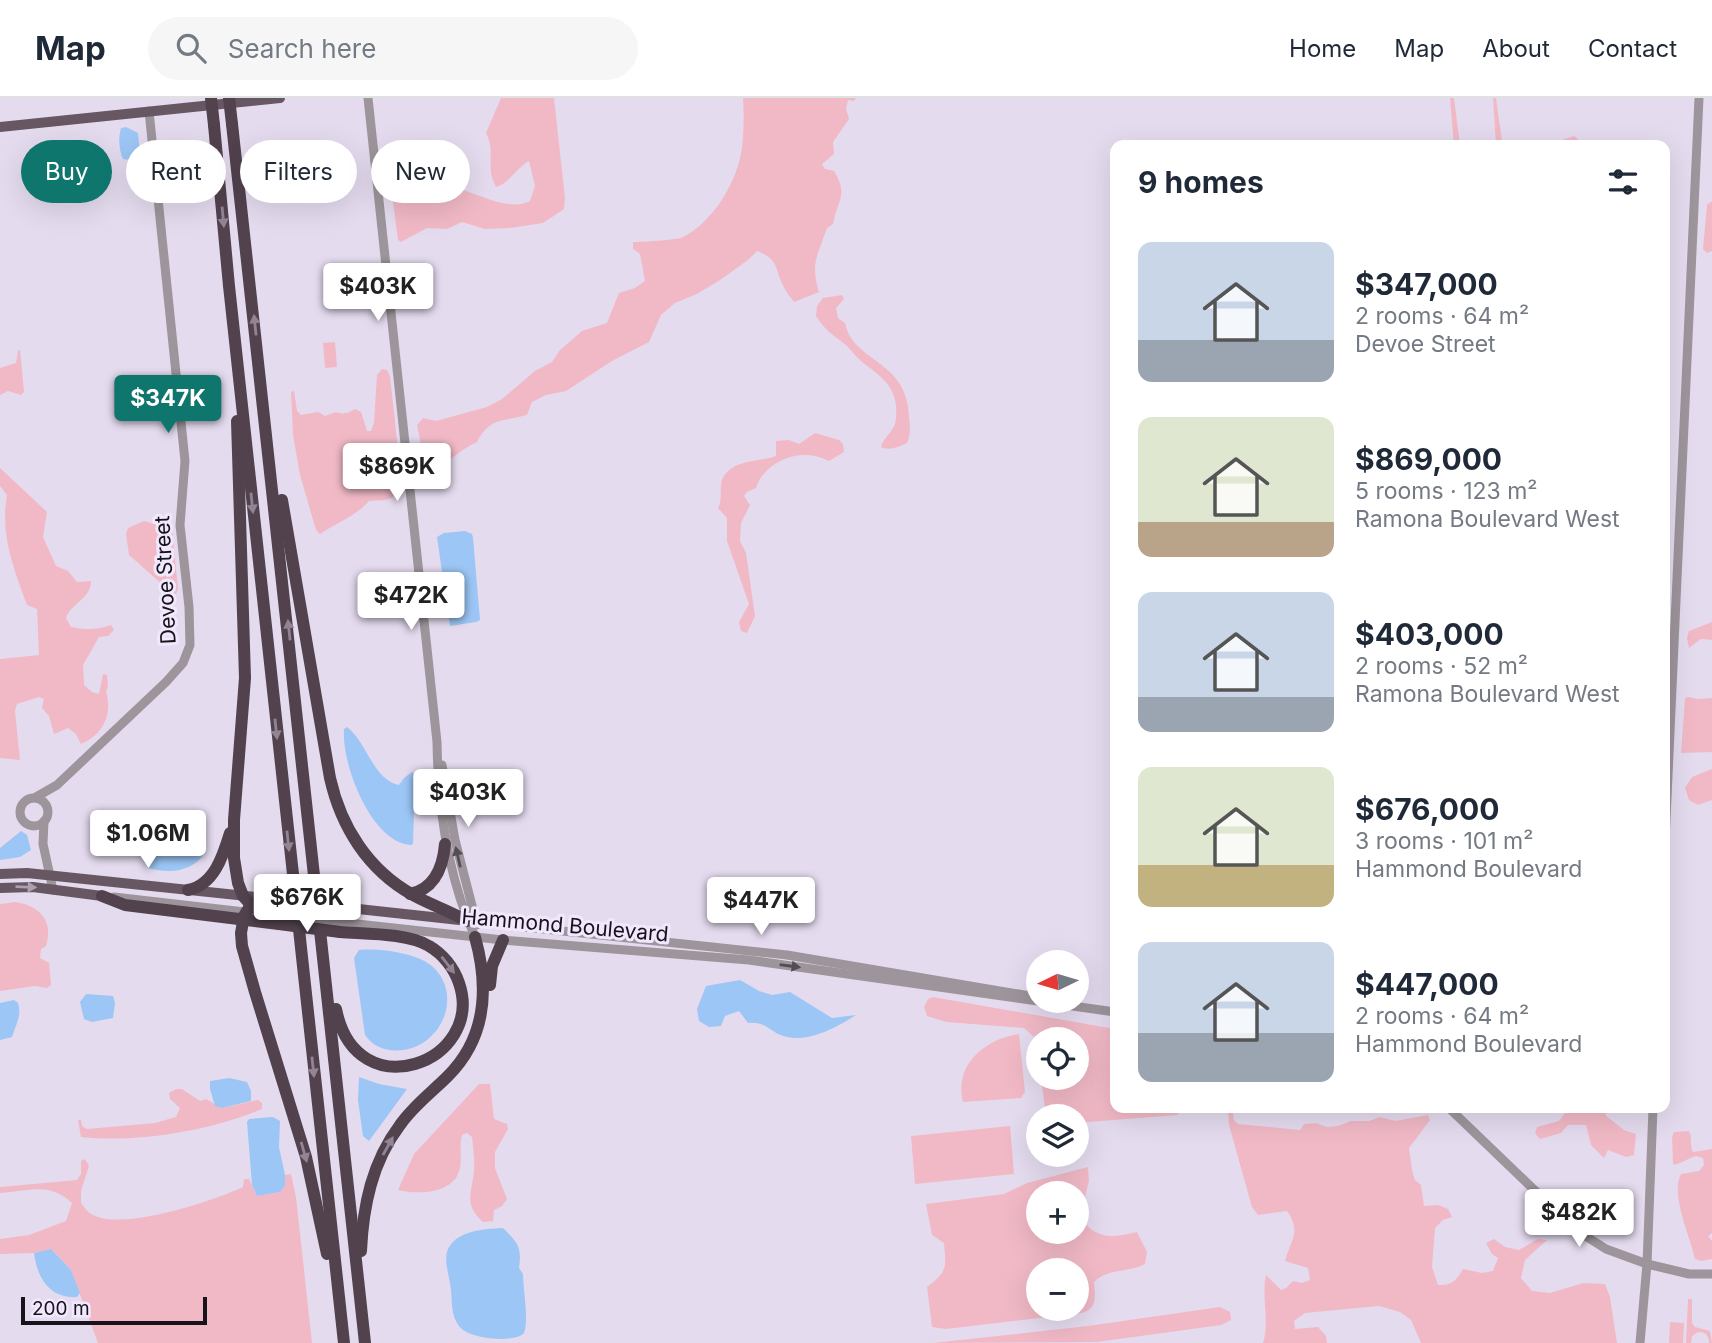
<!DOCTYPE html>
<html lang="en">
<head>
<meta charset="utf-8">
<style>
	:root { --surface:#fff; --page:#f6f6f7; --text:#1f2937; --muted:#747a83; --line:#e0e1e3; --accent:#0f766e }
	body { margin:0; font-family:Inter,sans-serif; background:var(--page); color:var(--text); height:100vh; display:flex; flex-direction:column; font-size:26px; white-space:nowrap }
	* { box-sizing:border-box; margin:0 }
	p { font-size:23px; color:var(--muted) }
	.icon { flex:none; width:38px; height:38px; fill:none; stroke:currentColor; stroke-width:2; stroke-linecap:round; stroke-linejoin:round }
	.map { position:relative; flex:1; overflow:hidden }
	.panel { position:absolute; left:1110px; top:42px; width:560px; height:973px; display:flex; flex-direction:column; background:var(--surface); border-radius:14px; box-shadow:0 7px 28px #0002 }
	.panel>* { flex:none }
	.guide { position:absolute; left:21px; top:42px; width:665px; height:63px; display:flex; gap:14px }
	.needle { width:46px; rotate:265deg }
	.buttons { position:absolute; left:1026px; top:852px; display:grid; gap:14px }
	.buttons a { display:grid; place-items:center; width:63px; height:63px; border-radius:50%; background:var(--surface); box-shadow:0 7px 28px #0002; font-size:35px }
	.scale { position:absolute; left:21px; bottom:18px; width:186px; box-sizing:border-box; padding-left:7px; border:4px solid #17131a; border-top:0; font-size:19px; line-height:24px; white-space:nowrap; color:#17131a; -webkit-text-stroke:5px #f2e8fd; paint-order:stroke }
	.price { position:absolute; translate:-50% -60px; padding:0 16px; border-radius:7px; background:#fff; color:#222; font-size:23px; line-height:46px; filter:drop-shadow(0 2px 4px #0008) }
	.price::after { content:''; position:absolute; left:50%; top:42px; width:21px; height:16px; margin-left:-10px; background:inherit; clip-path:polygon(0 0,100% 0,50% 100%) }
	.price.on { background:var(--accent); color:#fff }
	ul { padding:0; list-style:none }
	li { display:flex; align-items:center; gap:21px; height:175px; padding:0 28px }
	li span { display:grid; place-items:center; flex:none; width:196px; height:140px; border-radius:14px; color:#555 }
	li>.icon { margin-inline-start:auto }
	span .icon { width:84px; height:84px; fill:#fffc; stroke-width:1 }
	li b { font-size:30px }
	h2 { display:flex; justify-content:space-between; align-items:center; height:84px; padding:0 28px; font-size:30px }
	.pill { padding:0 24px; border-radius:32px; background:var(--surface); box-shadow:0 7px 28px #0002; font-size:24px; line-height:63px }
	.pill.on { background:var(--accent); color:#fff }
	header { display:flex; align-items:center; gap:42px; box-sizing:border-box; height:98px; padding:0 35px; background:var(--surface); border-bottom:2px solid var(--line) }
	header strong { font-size:33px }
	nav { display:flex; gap:38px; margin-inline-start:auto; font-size:24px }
	.search { width:490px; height:63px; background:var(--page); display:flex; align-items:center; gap:18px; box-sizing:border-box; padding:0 24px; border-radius:38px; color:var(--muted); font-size:26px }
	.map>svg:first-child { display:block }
</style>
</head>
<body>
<header>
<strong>Map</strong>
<div class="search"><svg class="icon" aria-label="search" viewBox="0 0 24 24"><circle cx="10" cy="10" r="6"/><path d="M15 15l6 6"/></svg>Search here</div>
<nav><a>Home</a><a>Map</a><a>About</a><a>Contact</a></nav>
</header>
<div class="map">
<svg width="1712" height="1245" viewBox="0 0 1712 1245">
	<rect width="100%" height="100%" fill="#e5dbef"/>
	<g fill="#f1b9c6" fill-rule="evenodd">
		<path d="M501 0H554L565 100 564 111 543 125 510 130 485 131 462 124 447 131 427 130 401 144 398 142 393 104 395 91 399 88 402 96 422 98 431 102C441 99 446 93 447 83L452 81 459 91C480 96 509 114 530 103L535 88 529 63C516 70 509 86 496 89 485 70 496 53 486 35Z"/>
		<path d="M743 0H856L854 3 848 2 846 11 849 21 833 44 834 56 822 66 825 71 834 73C849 98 837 102 833 126L827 130C818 157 810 165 819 194L794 204C791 199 786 195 784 189 774 171 780 162 757 153L748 162 720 182 697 196 675 205 661 217 649 244 612 263 566 293 546 297 532 304 527 317C502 324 490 319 477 344 457 353 446 369 426 372L417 327 423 320 436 323 487 309 502 301 535 273 552 264 560 252 582 233 607 225 619 195 635 190 645 183 640 156 633 151V144C641 144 674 142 681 140 713 125 738 83 742 49 744 33 744 15 743 0Z"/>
		<polygon points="1450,0 1454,0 1460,47 1454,47"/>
		<polygon points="1493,0 1496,0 1502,43 1556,44 1574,38 1578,41 1578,47 1496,47"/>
		<polygon points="1712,103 1712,153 1707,155 1703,151 1707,107"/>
		<path d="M842 197 844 201 836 210 838 220 845 225C853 265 907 261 909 318 910 328 911 336 907 345 899 349 889 353 881 349 884 338 895 333 896 321 899 290 883 280 862 264 856 259 852 253 847 248 833 236 827 235 816 218L817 208 823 200Z"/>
		<polygon points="335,244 337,269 325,270 323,245"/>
		<polygon points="20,252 24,294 21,297 8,293 0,297 0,270 16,265 18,253"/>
		<path d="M382 271 387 272 390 278C392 301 404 379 395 396 391 404 377 402 369 403 356 418 336 425 320 436L316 432 300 377 293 337 291 294 294 293 297 313 301 317 318 314 325 318 336 314C343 317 349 315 355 311L361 314 367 333H371L374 325 377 277Z"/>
		<path d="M815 335 839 342 843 346 844 354 829 363C802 348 765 362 756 390L747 394 744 398 750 407 741 425 740 443 746 455 755 518 747 535 741 533 739 524 749 506 727 443V420L718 410C723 401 719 392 722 382 730 361 760 364 776 358V343L789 342 799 346Z"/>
		<path d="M0 370 47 414 43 439 56 468 68 473 77 484 91 483C91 501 71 505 66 520L71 529C85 532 98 532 111 527L114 532 108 538 99 539 83 567 84 587 92 594 99 596 103 576 107 577 108 588 106 594C113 616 103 637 81 646L76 636 68 630 54 636 49 618 42 610 44 601 39 599 17 606 15 613 20 662 0 660V561L39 557 37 511 27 507C13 469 0 436 7 397L0 388Z"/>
		<polygon points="144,423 172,431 178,491 176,496 172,495 129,457 126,436 128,430"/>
		<polygon points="1712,524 1712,542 1701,541 1689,550 1687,540 1689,533"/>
		<polygon points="1689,599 1697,601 1712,600 1712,654 1681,655 1685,600"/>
		<polygon points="1712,671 1712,702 1698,707 1689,702 1685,690 1692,679"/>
		<path d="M16 804C40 808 54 823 46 848L41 851 40 860 49 865 51 887 47 890 35 888 0 893V806Z"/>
		<polygon points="933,899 1115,931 1115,1010 1184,1010 1177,1017 1076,1025 1076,1018 1046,1018 1041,980 1076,980 1076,942 1038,942 1038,962 1034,939 1024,930 946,924 927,918 924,909 928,901"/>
		<path d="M1019 936 1025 994 1021 1000 963 1004C953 967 986 940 1019 936Z"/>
		<path d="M479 986H490L494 1021 507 1026 508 1031 495 1054V1070L507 1101 502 1108 494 1112 493 1123 483 1124C463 1106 472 1095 474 1073 475 1062 473 1050 472 1039L467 1035 462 1037C459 1048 462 1059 460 1070 455 1096 418 1097 398 1092L414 1056Z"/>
		<path d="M176 991H182L200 1003 206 1001 222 1010 258 1002 262 1005V1011C209 1033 137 1045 81 1039L78 1022H81L82 1028 87 1031 155 1025 176 1019 180 1010 170 1001 169 995Z"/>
		<path d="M1228 1010H1232L1234 1022 1238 1026 1300 1032 1304 1026 1316 1025 1327 1029 1338 1028 1351 1023H1369L1380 1019 1395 1023 1428 1017 1430 1022 1409 1050 1412 1072 1415 1082 1421 1087 1424 1108 1438 1107 1448 1111 1452 1119 1443 1122 1435 1130 1432 1169 1438 1187C1453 1188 1456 1182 1463 1171L1482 1175 1493 1173 1498 1160 1492 1156 1486 1145 1494 1141 1505 1149 1519 1152 1538 1141 1547 1142 1525 1162 1521 1180 1532 1193 1550 1195 1583 1185 1605 1186 1610 1199 1617 1245H1421L1411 1222 1400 1214 1379 1208 1305 1215 1294 1223 1295 1231 1318 1229 1326 1238 1327 1245H1263C1270 1223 1261 1200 1266 1177L1281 1192 1286 1190 1293 1183 1302 1185 1310 1182 1308 1170 1285 1163C1290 1143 1302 1134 1287 1113L1258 1117 1252 1109 1229 1027Z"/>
		<polygon points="1564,1010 1605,1010 1606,1018 1624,1032 1636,1036 1634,1057 1626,1059 1608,1052 1604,1060 1591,1047 1586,1027 1568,1027 1561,1035 1540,1041 1535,1035 1537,1029 1559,1023 1565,1015"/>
		<polygon points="1010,1028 1014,1076 915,1086 911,1038"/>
		<path d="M1689 1033C1693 1040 1689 1047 1693 1054L1712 1051V1135L1708 1138 1712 1143V1161L1701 1163 1695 1161C1690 1138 1670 1096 1681 1076L1699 1073 1704 1067 1703 1060 1696 1058C1688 1060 1683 1065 1674 1067L1673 1065 1672 1039 1674 1034Z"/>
		<path d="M85 1061 89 1068 81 1093V1105C84 1109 88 1115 93 1117 123 1133 213 1103 243 1089L244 1081H249L257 1098 280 1094 285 1088V1077L291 1076 296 1099 312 1245H98L71 1172 51 1151 34 1155 0 1156V1141L29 1137 66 1123 72 1105C48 1083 28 1094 0 1095V1089L77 1082 81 1076V1063Z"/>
		<path d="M1088 1069 1089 1083 1080 1118C1094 1142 1113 1140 1137 1134L1147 1154 1145 1166C1128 1175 1108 1170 1094 1184 1095 1197 1098 1210 1082 1215L946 1231 932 1229 927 1189C948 1173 946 1170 944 1145L932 1137 926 1106 1004 1096 1027 1085ZM1038 1096H1076V1134H1038ZM1038 1172H1076V1211H1038Z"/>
		<path d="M1688 1201H1692V1225L1695 1229 1710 1233 1712 1245H1709C1709 1237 1705 1234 1698 1234L1692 1238 1691 1245H1686Z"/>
		<polygon points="1220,1209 1230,1214 1231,1222 1221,1227 1097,1244 933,1245 1088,1228"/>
		<polygon points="1670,1224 1684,1225 1683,1245 1669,1245"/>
	</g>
	<g fill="#9cc6f5">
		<path d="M126 29 138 35 140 56 129 62 123 61C119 52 118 40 121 30Z"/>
		<polygon points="465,433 472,436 473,440 480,522 476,524 450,528 437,439 444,435"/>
		<path d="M347 629C367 644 373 682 399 687L404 680 412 674 415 677 413 746 411 747C371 745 341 665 344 631Z"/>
		<polygon points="21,733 27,737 31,752 20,759 0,762 0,750"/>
		<path d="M194 746 206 747V754C192 774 171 776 148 770L142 761 145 754Z"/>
		<path d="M359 852C378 850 418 855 433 869 463 897 442 947 403 952 388 954 374 950 365 937L354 860Z"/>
		<path d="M740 882 759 893 772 897 790 894 832 920 856 917C834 931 803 948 778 936 766 929 763 924 748 925L739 913 725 918 721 928 709 929 699 923 697 911 706 888Z"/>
		<polygon points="86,896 113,898 115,905 113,920 92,924 84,921 80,904"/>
		<path d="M14 902 18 905C22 918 16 926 12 939L0 942V905Z"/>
		<polygon points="359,979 379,986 407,991 369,1043 363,1038 358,1002"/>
		<polygon points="229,980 247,984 251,993 251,1003 222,1010 215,1008 210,991 210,983"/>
		<polygon points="273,1019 280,1023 279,1049 285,1077 285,1088 280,1094 257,1098 252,1087 247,1024 249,1021"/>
		<path d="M503 1130C518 1145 522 1149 519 1170L523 1176C523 1191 529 1222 524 1235 516 1245 469 1242 459 1228 451 1218 452 1203 451 1192 450 1181 444 1164 447 1154 454 1132 485 1131 503 1130Z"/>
		<path d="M51 1151 71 1172 80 1195 77 1199C50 1201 37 1180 34 1155Z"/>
	</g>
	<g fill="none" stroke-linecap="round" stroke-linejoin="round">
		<g stroke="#9d959b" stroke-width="9">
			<path d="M368 0 437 644C438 711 447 777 475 839"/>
			<polyline points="442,667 455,742 477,827"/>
			<polyline points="36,699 57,687 166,584 183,565 190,547 189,509 180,427 185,363 149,13"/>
			<circle cx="34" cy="714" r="14"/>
			<polyline points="44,723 43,746 53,792"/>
			<polyline points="1664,765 1699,0"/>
			<polyline points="114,799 279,818"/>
			<polyline points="339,824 503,842 749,862 1115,914"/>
			<polyline points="478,824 787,857 1036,899"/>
			<polyline points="1449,1010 1576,1132 1606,1151 1647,1166 1689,1176 1712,1176"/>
			<polyline points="1640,1245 1647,1166 1653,1010"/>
		</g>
		<g stroke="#665762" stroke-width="10">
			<polyline points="0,29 280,0"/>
			<polyline points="0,776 27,775 276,801"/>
			<polyline points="0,790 33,789 102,798"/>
			<polyline points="340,809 478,824"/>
		</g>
		<g stroke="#52424e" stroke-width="12">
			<polyline points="232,26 365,1245"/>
			<polyline points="214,27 229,188 344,1245"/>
			<polyline points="237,323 245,580 234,722 234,760 238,785 243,798 252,808 265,816"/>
			<path d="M282 402 330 680C341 729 368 772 413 797 431 807 450 813 467 823"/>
			<path d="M188 792C214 787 223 758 230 735"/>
			<path d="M410 796C435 791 443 769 445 746"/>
			<polyline points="102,798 125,807 279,826"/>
			<polyline points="261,800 249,810 244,818 241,835 242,848 255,894 306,1059 327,1156"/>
			<polyline points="490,887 492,868 503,842"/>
			<path d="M336 911C356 1013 486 964 459 885 454 870 443 856 429 848 408 835 365 836 340 834"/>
			<path d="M361 1153C363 1108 372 1064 400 1027 413 1008 432 994 448 978 487 939 489 889 475 839"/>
		</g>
		<polyline stroke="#9d959b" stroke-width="9" points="279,818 339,824"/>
		<polyline stroke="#665762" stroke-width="10" points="276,801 340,809"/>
		<g stroke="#52424e" stroke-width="12">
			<polyline points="211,0 214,27"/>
			<polyline points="229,0 232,26"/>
			<polyline points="279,826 340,834"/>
		</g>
	</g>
	<defs><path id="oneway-solid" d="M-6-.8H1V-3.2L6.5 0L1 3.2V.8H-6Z" transform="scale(1.75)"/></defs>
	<g fill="#928494">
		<use href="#oneway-solid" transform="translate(223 119) rotate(85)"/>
		<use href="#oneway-solid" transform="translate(255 227) rotate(-96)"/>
		<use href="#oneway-solid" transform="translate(252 405) rotate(84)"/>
		<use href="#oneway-solid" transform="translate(289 532) rotate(-96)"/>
		<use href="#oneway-solid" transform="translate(276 631) rotate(84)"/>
		<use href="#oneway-solid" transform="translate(288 743) rotate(84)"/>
		<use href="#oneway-solid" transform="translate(448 867) rotate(52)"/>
		<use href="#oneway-solid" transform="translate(313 969) rotate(84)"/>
		<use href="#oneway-solid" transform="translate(388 1048) rotate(-61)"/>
		<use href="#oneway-solid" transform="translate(304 1054) rotate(74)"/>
	</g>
	<g fill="#534e54">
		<use href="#oneway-solid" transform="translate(458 759) rotate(-103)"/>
		<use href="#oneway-solid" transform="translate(790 868) rotate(8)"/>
	</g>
	<use fill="#aca0b0" href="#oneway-solid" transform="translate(26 789) rotate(2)"/>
	<g text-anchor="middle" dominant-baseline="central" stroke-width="6" stroke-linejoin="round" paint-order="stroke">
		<g font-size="21" fill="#17131a" stroke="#f2e8fd">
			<text transform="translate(165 482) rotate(-93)">Devoe Street</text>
			<text transform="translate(565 827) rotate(5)">Hammond Boulevard</text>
		</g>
	</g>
</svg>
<div class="buttons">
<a><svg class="needle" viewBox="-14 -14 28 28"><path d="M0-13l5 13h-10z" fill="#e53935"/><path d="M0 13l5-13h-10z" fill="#747a83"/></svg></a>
<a><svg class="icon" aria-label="locate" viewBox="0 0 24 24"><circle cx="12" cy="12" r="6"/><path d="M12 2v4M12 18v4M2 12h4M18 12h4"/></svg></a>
<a><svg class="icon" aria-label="layers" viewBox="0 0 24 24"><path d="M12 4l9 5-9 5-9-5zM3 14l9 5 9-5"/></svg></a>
<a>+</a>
<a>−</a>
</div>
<div class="scale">200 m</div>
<b class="price" style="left:378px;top:225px">$403K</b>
<b class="price on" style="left:168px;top:337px">$347K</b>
<b class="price" style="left:397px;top:405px">$869K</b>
<b class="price" style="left:411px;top:534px">$472K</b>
<b class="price" style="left:468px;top:731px">$403K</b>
<b class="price" style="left:148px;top:772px">$1.06M</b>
<b class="price" style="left:307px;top:836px">$676K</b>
<b class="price" style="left:761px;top:839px">$447K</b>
<b class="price" style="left:1579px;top:1151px">$482K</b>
<div class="guide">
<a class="pill on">Buy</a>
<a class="pill">Rent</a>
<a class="pill">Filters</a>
<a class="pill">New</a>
</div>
<section class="panel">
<h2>9 homes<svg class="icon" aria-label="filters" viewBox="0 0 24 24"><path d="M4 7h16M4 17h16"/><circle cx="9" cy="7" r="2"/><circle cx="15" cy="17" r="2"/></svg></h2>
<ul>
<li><span style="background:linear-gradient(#c9d6e8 70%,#9aa5b1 0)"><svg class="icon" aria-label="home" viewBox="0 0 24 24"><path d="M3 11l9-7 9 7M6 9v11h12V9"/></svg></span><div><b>$347,000</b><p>2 rooms · 64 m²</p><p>Devoe Street</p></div></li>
<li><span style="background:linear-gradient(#dfe7d0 75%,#b9a48a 0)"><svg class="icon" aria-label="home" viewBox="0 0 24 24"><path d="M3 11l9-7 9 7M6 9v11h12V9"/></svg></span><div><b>$869,000</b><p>5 rooms · 123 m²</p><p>Ramona Boulevard West</p></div></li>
<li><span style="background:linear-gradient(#c9d6e8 75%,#9aa5b1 0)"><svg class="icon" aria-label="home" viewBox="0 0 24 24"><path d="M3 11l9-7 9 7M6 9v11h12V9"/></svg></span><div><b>$403,000</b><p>2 rooms · 52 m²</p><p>Ramona Boulevard West</p></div></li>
<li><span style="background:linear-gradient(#dfe7d0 70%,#c2b280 0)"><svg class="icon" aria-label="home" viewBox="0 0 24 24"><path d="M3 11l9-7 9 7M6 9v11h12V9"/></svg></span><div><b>$676,000</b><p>3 rooms · 101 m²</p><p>Hammond Boulevard</p></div></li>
<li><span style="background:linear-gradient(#c9d6e8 65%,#9aa5b1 0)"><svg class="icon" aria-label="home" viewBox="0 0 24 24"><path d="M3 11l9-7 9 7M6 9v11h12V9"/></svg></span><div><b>$447,000</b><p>2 rooms · 64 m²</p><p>Hammond Boulevard</p></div></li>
</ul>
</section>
</div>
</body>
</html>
